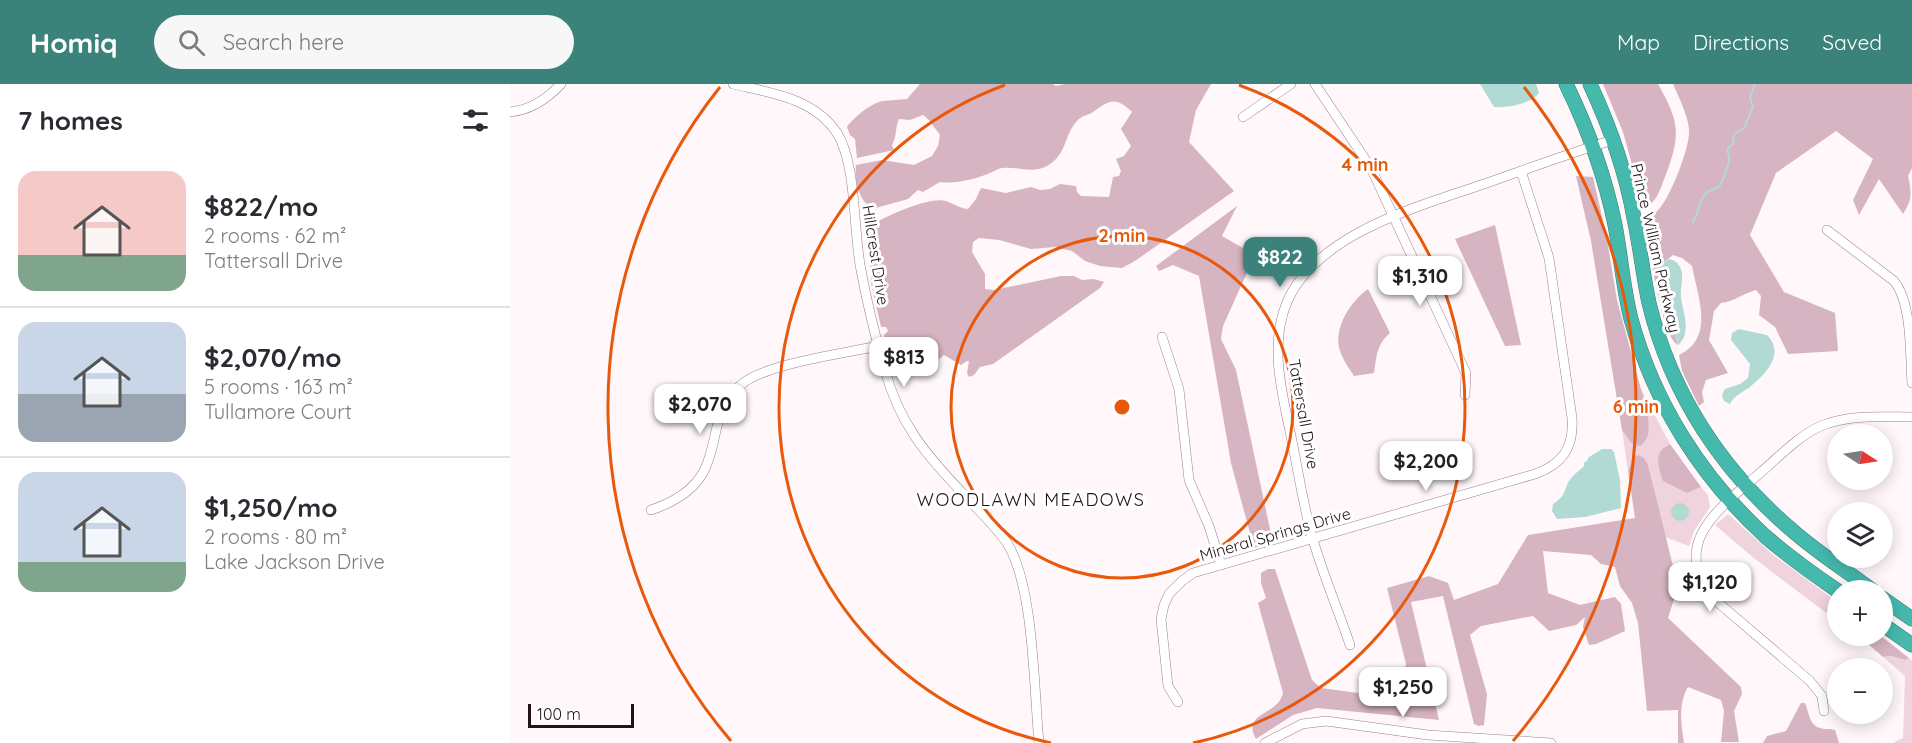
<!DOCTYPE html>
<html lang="en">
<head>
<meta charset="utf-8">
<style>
	:root { --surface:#fff; --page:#f7f7f7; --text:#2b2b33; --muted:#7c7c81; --line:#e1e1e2; --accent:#3b827a }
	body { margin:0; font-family:Quicksand,sans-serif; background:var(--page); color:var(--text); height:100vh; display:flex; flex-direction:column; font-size:22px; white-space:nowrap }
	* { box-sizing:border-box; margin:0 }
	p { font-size:20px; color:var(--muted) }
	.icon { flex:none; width:33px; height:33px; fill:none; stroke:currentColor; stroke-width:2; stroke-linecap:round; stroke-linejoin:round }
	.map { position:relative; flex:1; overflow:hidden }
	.details { display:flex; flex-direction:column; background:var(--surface); width:510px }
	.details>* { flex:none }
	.needle { width:39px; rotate:102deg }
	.tools { position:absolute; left:1317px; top:340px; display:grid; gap:12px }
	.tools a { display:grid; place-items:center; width:66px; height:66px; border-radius:50%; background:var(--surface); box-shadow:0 3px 15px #0003; font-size:30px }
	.scale { position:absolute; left:18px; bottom:15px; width:106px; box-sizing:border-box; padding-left:6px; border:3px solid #211419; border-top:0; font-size:16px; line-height:21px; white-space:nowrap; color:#211419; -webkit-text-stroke:4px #fff; paint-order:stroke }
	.price { position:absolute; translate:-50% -51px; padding:0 14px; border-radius:12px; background:#fff; color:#222; font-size:20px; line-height:39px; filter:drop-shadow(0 2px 3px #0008) }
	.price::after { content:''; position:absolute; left:50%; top:36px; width:18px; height:14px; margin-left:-9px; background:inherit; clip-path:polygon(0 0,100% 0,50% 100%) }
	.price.active { background:var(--accent); color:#fff }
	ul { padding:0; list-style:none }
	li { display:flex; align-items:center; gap:18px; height:150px; padding:0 18px }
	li+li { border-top:2px solid var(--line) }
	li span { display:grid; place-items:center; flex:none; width:168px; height:120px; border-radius:18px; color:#555 }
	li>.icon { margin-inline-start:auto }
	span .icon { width:72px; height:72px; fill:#fffc; stroke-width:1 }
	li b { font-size:26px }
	h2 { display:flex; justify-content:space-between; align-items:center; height:72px; padding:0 18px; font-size:26px }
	header { display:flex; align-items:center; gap:36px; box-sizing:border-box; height:84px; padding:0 30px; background:var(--accent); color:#fff }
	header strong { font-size:28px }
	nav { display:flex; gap:33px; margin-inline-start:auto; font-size:21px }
	.search { width:420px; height:54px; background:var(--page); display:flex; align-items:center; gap:15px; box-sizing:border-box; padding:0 21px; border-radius:33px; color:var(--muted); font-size:22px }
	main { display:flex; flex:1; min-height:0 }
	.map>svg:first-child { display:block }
</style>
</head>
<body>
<header>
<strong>Homiq</strong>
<div class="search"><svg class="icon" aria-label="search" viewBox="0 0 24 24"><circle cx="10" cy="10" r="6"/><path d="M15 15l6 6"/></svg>Search here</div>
<nav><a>Map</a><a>Directions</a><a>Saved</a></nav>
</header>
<main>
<section class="details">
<h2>7 homes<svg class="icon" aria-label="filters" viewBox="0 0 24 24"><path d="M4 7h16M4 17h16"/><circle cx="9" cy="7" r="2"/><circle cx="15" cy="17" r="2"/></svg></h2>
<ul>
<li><span style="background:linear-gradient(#f6c9c9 70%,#7fa58c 0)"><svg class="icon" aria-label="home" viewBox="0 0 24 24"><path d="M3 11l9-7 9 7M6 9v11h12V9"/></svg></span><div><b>$822/mo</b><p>2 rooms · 62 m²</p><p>Tattersall Drive</p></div></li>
<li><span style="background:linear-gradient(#c9d6e8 60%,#9aa5b1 0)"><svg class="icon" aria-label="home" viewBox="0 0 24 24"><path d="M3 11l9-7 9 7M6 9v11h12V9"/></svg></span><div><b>$2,070/mo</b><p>5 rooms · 163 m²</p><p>Tullamore Court</p></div></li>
<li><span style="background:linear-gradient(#c9d6e8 75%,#7fa58c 0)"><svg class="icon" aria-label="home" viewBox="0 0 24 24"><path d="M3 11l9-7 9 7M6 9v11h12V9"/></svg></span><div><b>$1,250/mo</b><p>2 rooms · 80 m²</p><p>Lake Jackson Drive</p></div></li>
</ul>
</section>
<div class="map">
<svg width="1402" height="659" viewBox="0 0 1402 659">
	<rect width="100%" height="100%" fill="#fff7fa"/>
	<g fill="#efd4dd">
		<polygon points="1131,305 1160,360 1154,363 1177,409 1191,403 1198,411 1200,423 1184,447 1179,462 1155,453 1138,381 1123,374 1118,387 1112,346 1121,359 1139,346 1138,331"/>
		<polygon points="1218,430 1261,469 1327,518 1326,526 1327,537 1245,475 1205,441"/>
		<polygon points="1381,572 1394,576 1399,574 1402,577 1402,659 1383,659 1393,654 1395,592 1373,573"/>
	</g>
	<g fill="#d6b4c1">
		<path d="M410 0H543L546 2 555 0H701L686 26 679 58 724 107 625 177 612 184 590 182 575 177 562 167 545 163 521 165 489 156 469 154 463 158 462 168 475 190V205L484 206 551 192H564L572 196 584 195 594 198 590 204 483 280 470 283 464 291 459 293 457 289 459 277H457L451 281 434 271 429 275H416L409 283 406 277 399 276 383 283 378 266 380 260 376 257 374 251 378 247 376 243H371L361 199 360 176 367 168 366 163 356 151 357 143C372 134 419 112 436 117 444 120 449 124 458 125L466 115 471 104 496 109 521 103 530 106 540 105 550 100 566 102 567 108 571 112 599 113 603 93 609 92 611 87 606 75 614 72 621 62 611 45 622 28C606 12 599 16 583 28 577 32 572 31 567 37 553 52 558 70 537 82 523 90 507 82 492 84 486 85 481 89 475 91 461 96 444 100 430 98L413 108 408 106 398 115 362 125C349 116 344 97 346 81L372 76 404 81 422 72 428 62 430 51 419 36 413 31 400 36 389 35C385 44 387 52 382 61L384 66 347 74 345 55 340 51 337 43C344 33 361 19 373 17 381 16 389 16 397 15Z"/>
		<path d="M1093 0H1148C1170 39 1171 51 1155 93 1151 103 1148 115 1139 121L1134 119 1131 113 1113 48Z"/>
		<path d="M1163 0H1402V84L1398 92C1402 109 1402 116 1393 130L1369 95 1349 131 1343 116 1363 75 1326 47 1266 89 1240 151 1274 208 1325 229 1328 267 1278 270 1265 243 1249 231 1251 212 1246 206C1233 209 1224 218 1211 219L1204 227 1199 256 1218 289 1196 296 1192 308 1194 318 1189 322 1172 287 1169 271C1205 254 1188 214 1182 182L1172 174 1163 171 1152 180 1150 196 1168 261C1151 254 1138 156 1135 135 1141 132 1146 129 1150 124 1161 111 1181 61 1179 45 1177 29 1169 14 1163 0Z"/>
		<path d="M1066 92 1083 93 1096 150 1107 216 1138 331C1139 343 1141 354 1130 362L1121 359 1112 346 1081 157Z"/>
		<polygon points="727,122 712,152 745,171 713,242 711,255 726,286 763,459 744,464 721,379 689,192 663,181 649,187 646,182"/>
		<polygon points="985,141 1011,261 995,262 945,155"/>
		<path d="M858 205 880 249C866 261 867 272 864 289L844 292C839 284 833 276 830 267 823 244 840 218 858 205Z"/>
		<path d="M1160 360 1191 403 1177 409 1153 397C1148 382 1143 368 1160 360Z"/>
		<path d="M1128 371 1134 374 1138 381 1164 486 1165 512 1158 534 1231 603 1232 610 1224 627 1229 658H1211L1214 627 1211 616 1178 603C1168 620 1171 640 1174 659H1168V626L1137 627 1128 539 1122 519 1110 502 1105 483 1091 480 1081 471 1033 467 1038 509 1070 521 1105 513 1111 520 1115 547 1086 560 1079 561 1073 543 1075 533 1066 541 1039 547 1023 532 971 542 960 551 977 610 974 641 969 642 964 640 933 512 901 518 929 636 807 624 783 631 746 655C731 628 768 632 773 609L748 519 756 514 751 499V489L758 485H765L802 596 811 604 856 610 869 619 891 605 896 580 877 504 919 492 938 499 944 516 988 500 1018 451 1125 434 1118 387 1123 374Z"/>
		<polygon points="1349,552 1371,552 1399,574 1395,576 1381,572 1373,573"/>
		<path d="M1291 619H1295C1299 628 1299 641 1310 644 1316 646 1319 644 1325 646L1329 659H1253L1257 652 1276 647Z"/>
	</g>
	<g fill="#b2dad4">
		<path d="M970 0H1026L1029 9C1021 20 997 24 984 23Z"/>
		<path d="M1159 175C1164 176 1167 178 1170 183 1175 192 1170 202 1171 212 1172 227 1183 249 1168 261L1149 190 1152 180Z"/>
		<path d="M1229 245 1257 251C1275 269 1257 289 1241 302 1234 308 1224 311 1220 320L1214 317 1212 311 1215 305 1230 300 1238 294 1240 280 1221 256 1222 249Z"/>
		<path d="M1092 365H1101L1104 368 1110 396 1111 424 1075 433 1047 435 1042 427 1043 420C1052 414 1054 410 1057 401 1059 394 1069 387 1074 382V378H1076L1079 373Z"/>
		<circle cx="1170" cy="428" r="9"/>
	</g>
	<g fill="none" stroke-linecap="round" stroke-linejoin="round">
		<path stroke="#b2dad4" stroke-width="2" d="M1183 138C1193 120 1187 109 1209 103 1212 98 1220 79 1219 74 1219 71 1217 68 1218 64L1223 60 1224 50 1234 44 1243 23 1240 13 1245 0"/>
		<defs>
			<g id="minor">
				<path d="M223 0C261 9 304 14 327 49 347 81 343 147 351 186 357 219 365 251 374 283 390 343 417 371 458 415 471 429 486 443 497 459 524 501 524 607 529 659"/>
				<polyline points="805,0 861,84 956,289 955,311"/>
				<path d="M0 28C21 26 37 15 51 0"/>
				<polyline points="733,33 781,0"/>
				<path d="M1317 146 1384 197C1402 219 1400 269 1402 299"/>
				<polyline points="652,253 669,305 679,396 699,442 711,481"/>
				<path d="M141 426C165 418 190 403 198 377 209 347 204 323 232 300 255 280 336 269 368 262"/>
				<path d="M840 561C827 522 809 482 799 441 792 412 787 382 781 352 772 309 759 261 777 218 807 149 910 122 974 100 1017 85 1060 69 1103 56"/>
				<path d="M668 618 658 602 651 535 654 521 659 510 672 497 683 489 1025 390C1053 380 1064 363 1062 334L1039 174 1011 87"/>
				<path d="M1314 627 1312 612 1300 597 1205 516C1157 460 1210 424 1250 389 1269 373 1288 352 1311 342 1339 330 1373 333 1402 333"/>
				<polyline points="755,659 792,640 816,637 918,651 1041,659"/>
			</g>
			<g id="highway">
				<path d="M1056 0C1078 45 1095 92 1105 141 1111 172 1113 204 1121 235 1144 319 1191 393 1255 452 1278 472 1303 490 1328 507"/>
				<path d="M1080 0C1100 43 1116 88 1124 134 1130 162 1133 191 1139 219 1161 310 1212 387 1283 447 1308 469 1337 487 1363 507"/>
				<polyline points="1372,514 1402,535"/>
				<polyline points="1372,540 1402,561"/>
			</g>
		</defs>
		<use href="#minor" stroke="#a17e8b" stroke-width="10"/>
		<use href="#highway" stroke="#397f79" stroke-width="15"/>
		<use href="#minor" stroke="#fff" stroke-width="9"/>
		<use href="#highway" stroke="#46b9ad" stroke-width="14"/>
	</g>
	<g fill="none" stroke="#e8590c" stroke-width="3">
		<circle cx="612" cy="323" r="171"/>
		<path d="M541 659A343 343 0 0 1 495 1M729 1A343 343 0 0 1 683 659"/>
		<path d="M221 657A514 514 0 0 1 210 3M1014 3A514 514 0 0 1 1003 657"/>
	</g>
	<g text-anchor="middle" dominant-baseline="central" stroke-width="6" stroke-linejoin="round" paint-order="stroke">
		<g font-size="16" fill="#211419" stroke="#fff">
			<text transform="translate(1146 164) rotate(77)">Prince William Parkway</text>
			<text transform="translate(366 171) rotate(81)">Hillcrest Drive</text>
			<text transform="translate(794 330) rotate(80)">Tattersall Drive</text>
			<text transform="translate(765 450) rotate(-16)">Mineral Springs Drive</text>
		</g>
		<g font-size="18" letter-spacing="1.5" fill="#211419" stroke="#fff">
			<text x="521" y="415">WOODLAWN MEADOWS</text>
		</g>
	</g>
	<circle cx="612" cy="323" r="9" fill="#e8590c" stroke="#fff" stroke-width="3"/>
	<g font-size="18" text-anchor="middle" font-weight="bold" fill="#e8590c" stroke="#fff" stroke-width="6" stroke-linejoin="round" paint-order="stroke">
		<text x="855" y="87">4 min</text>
		<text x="612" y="158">2 min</text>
		<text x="1126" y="329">6 min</text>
	</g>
</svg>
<div class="tools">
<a><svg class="needle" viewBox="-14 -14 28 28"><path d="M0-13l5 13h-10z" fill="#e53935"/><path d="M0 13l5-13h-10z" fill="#7c7c81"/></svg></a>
<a><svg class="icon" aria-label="layers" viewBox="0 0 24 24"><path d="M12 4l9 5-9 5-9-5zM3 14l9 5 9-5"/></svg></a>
<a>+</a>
<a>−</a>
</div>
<div class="scale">100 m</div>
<b class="price active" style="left:770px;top:204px">$822</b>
<b class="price" style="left:910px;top:223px">$1,310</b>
<b class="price" style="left:394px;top:304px">$813</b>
<b class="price" style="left:190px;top:351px">$2,070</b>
<b class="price" style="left:916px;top:408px">$2,200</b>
<b class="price" style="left:1200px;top:529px">$1,120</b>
<b class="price" style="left:893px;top:634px">$1,250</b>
</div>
</main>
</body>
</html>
